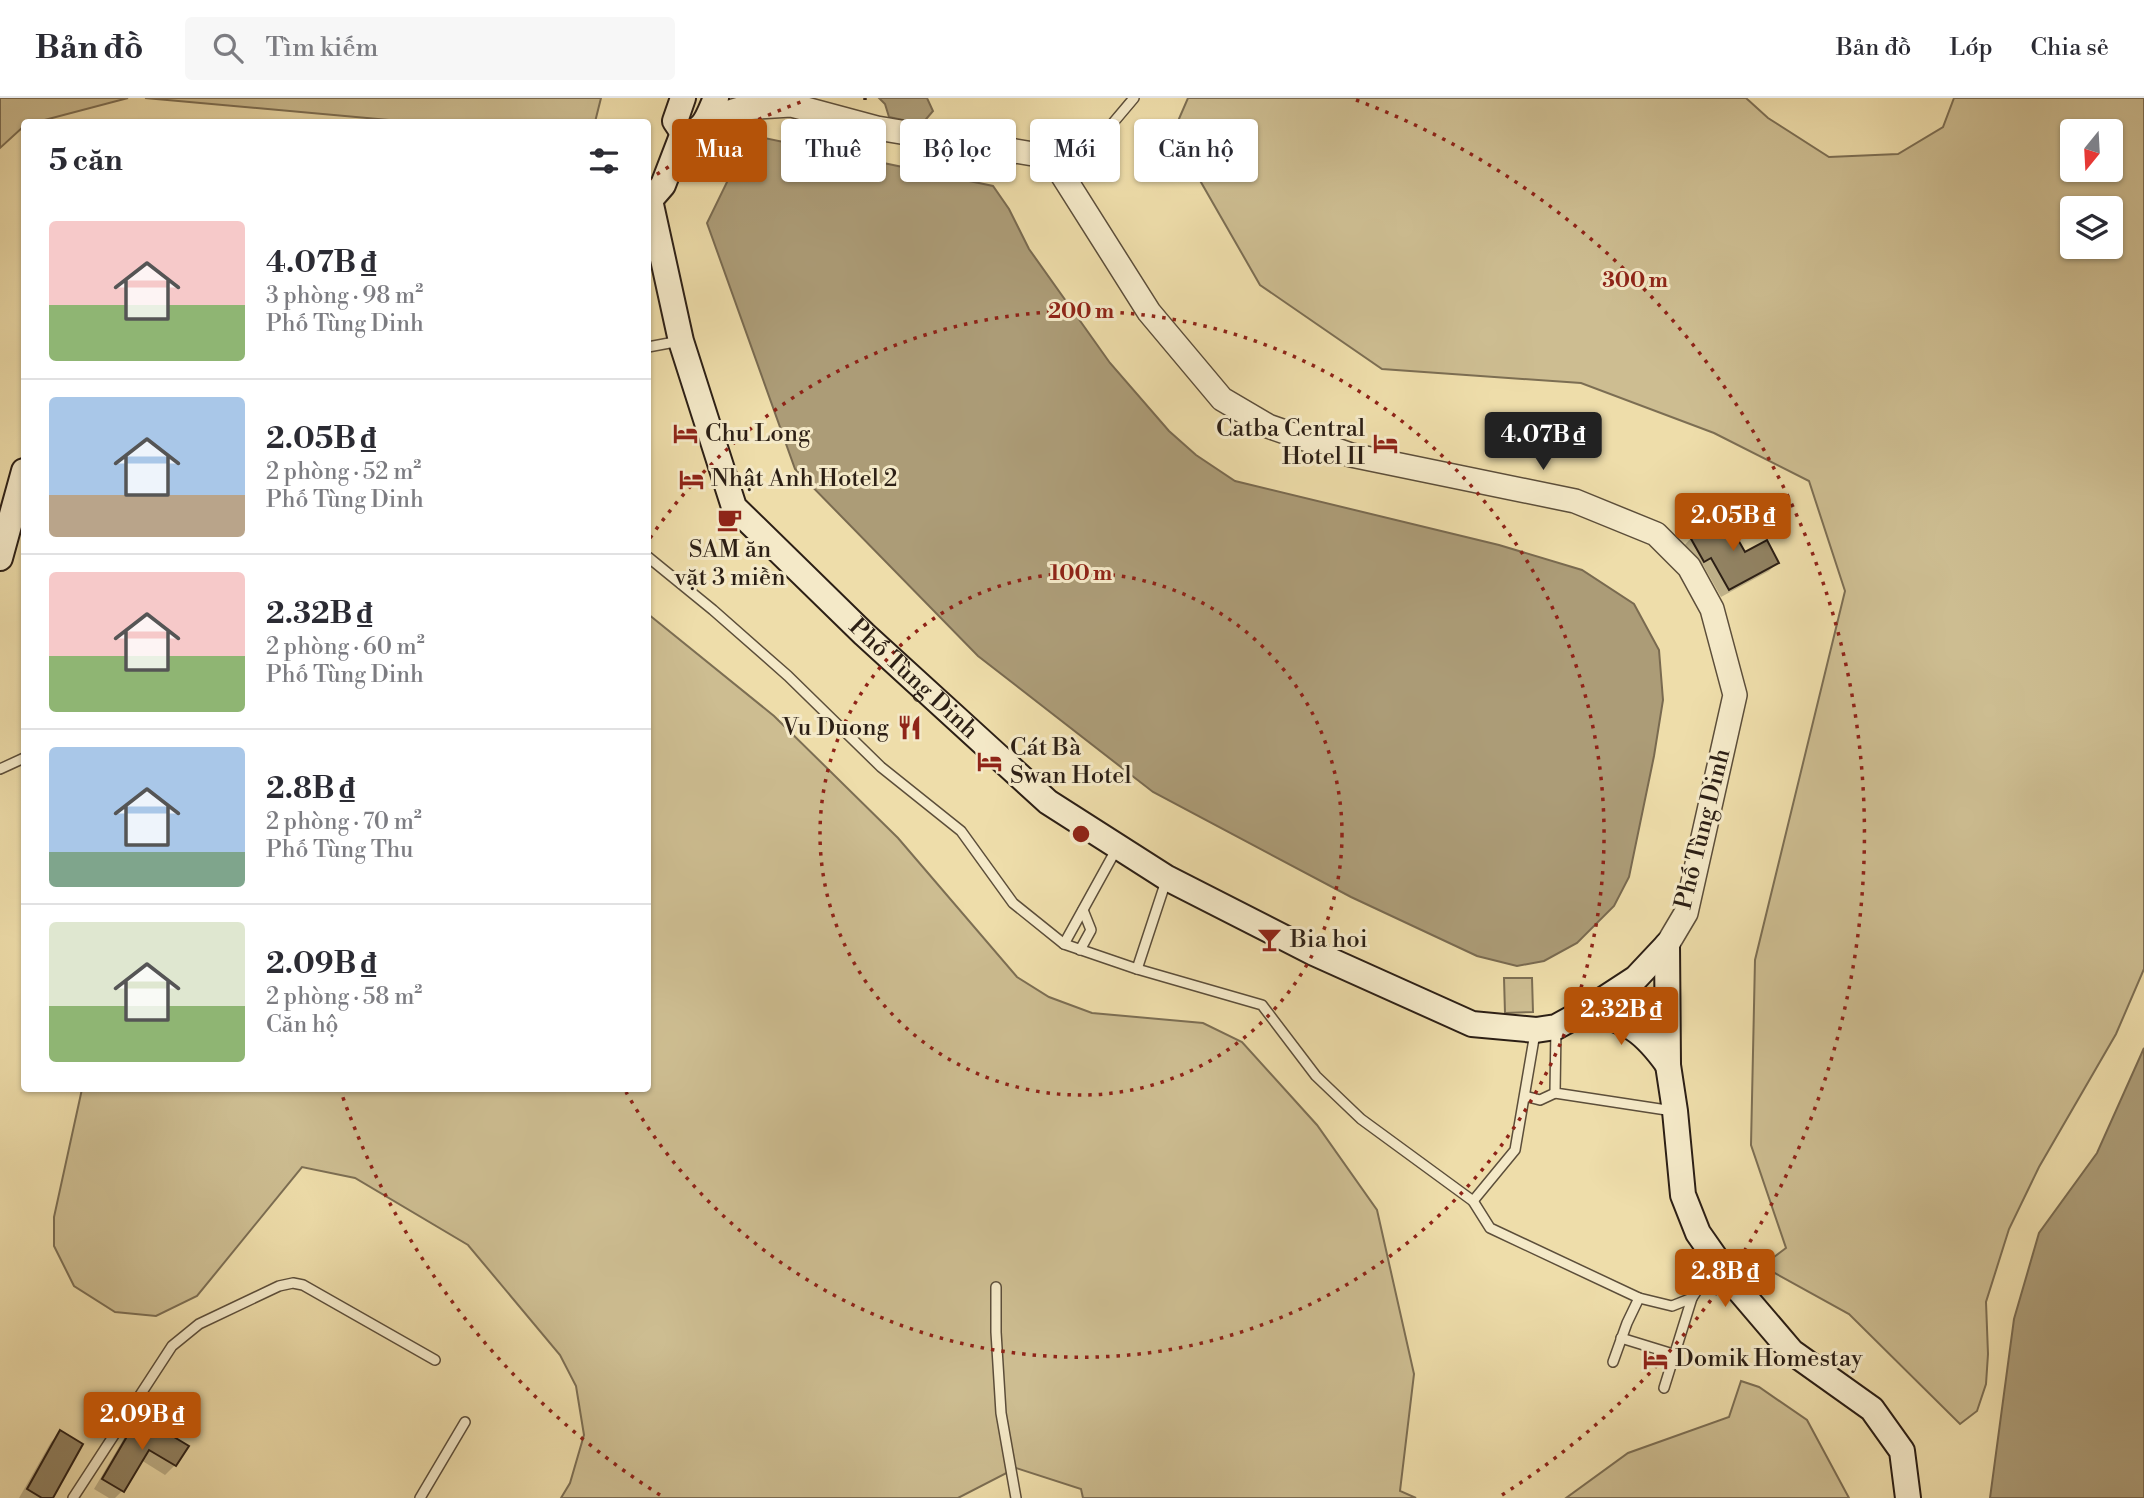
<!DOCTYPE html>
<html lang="vi">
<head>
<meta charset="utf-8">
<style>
	:root { --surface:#fff; --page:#f7f7f7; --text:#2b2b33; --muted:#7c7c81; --line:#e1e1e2; --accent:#b45309 }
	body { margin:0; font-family:"Libre Bodoni",serif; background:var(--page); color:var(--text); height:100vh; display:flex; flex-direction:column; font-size:26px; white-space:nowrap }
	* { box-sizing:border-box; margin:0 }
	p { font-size:23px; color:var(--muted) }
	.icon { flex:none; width:38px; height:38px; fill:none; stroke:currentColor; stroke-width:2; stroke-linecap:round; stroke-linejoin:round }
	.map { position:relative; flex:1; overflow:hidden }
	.sheet { position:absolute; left:21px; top:21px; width:630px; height:973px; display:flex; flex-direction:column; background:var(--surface); border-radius:7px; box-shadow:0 2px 5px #0004 }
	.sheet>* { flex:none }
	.hud { position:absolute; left:672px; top:21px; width:665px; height:63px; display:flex; gap:14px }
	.needle { width:46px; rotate:198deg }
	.buttons { position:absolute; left:2060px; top:21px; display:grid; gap:14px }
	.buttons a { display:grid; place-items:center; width:63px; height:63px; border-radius:7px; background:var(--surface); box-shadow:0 2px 5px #0004; font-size:35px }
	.price { position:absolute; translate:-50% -60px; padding:0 16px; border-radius:7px; background:var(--accent); color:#fff; font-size:23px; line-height:46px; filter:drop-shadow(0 2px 4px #0008) }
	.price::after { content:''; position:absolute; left:50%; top:42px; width:21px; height:16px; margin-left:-10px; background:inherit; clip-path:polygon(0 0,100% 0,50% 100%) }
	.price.active { background:#222; color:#fff }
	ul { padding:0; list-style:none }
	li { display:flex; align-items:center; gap:21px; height:175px; padding:0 28px }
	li+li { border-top:2px solid var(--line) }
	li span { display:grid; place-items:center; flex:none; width:196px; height:140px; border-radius:7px; color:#555 }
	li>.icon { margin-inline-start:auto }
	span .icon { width:84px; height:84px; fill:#fffc; stroke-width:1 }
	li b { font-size:30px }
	h2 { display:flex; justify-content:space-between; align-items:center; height:84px; padding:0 28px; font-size:30px }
	.chip { padding:0 24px; border-radius:7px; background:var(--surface); box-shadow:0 2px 5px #0004; font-size:24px; line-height:63px }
	.chip.active { background:var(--accent); color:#fff }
	header { display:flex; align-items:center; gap:42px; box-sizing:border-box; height:98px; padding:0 35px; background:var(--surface); border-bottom:2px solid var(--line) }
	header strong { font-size:33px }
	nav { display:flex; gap:38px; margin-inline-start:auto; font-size:24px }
	.search { width:490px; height:63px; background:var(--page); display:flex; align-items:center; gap:18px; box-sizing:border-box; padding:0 24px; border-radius:7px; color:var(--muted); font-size:26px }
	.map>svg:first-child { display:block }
</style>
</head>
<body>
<header>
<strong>Bản đồ</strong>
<div class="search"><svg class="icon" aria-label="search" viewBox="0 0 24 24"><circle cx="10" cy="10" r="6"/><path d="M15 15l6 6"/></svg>Tìm kiếm</div>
<nav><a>Bản đồ</a><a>Lớp</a><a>Chia sẻ</a></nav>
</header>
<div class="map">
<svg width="2144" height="1400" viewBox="0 0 2144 1400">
	<rect width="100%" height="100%" fill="#eda"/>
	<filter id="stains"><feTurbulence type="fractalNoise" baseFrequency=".00286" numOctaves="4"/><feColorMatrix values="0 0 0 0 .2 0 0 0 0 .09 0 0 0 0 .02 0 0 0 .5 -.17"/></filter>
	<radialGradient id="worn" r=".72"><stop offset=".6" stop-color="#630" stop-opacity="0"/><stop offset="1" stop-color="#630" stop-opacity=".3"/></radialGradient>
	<g fill="#cdbd91" stroke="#7c6e53" stroke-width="2" fill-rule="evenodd">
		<polygon points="0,0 128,0 37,24 24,24 24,28 0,50"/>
		<polygon points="145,0 601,0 595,24 411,24"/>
		<path d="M1188 0H1746L1768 20 1829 59 1898 56 1943 29 1954 0H2144V871L2116 936 2039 1069 2009 1131 1986 1204 1988 1256 1986 1286 1977 1313 1960 1326 1849 1216 1762 1168 1786 1150 1751 1047 1755 862 1845 493 1809 383 1714 335 1581 285 1382 271 1260 187 1194 72 1178 23ZM2072 33H2110V72H2072ZM2072 110H2110V149H2072Z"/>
		<polygon points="648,516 774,618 898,740 1017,879 1049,899 1092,915 1203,925 1242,944 1317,1027 1377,1112 1414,1276 1400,1393 1416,1400 1083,1400 1081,1391 1016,1370 958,1400 561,1400 570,1385 584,1337 576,1288 560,1257 468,1147 355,1080 302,1069 197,1198 156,1218 115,1214 74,1188 54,1148 54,1119 82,991 648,990"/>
		<polygon points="1504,880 1532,880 1533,914 1505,915"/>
		<polygon points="1741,1283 1759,1289 1807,1322 1849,1400 1566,1400 1628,1355 1729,1319"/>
	</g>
	<g fill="#ac9c77" stroke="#796a50" stroke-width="2">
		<polygon points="879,0 927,0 933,13 922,26 889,19 885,6"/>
		<polygon points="750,37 993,88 1009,111 1029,151 1110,265 1169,333 1196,357 1235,383 1499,447 1582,472 1634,506 1659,552 1663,602 1654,658 1629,779 1614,808 1577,845 1544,863 1517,868 1477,858 1351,799 1153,694 978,558 795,371 707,125"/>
		<polygon points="2144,950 2144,1400 1990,1400 2014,1221 2039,1135 2097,1055"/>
	</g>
	<g fill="#0003">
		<polygon points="1730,432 1744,456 1777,465 1769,473 1721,499 1703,467 1696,471 1683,449 1691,440"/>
		<polygon points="140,1321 175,1367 165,1377 141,1362 122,1393 115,1400 109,1400 94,1391 130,1330"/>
		<polygon points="60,1335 51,1400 19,1400 51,1344"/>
	</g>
	<g fill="#918262" stroke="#2c1f15" stroke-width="2">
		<polygon points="1731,415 1738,427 1732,431 1745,454 1767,442 1779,465 1729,492 1711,460 1704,464 1690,439"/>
		<polygon points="139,1318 189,1348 176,1368 149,1352 124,1394 102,1381"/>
		<polygon points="60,1332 83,1346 53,1400 42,1400 27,1391"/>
	</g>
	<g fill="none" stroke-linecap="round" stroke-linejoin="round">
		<defs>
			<g id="service">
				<polyline points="1052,59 1091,51 1134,0"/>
				<polyline points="648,249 680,243"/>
				<polyline points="648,459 713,512 788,578 881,669 961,733 1013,805 1064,846"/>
				<polyline points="0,671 24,660"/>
				<polyline points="1117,750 1064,846 1137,871 1262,907 1316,978 1361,1021 1473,1103 1515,1052 1535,935"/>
				<polyline points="1080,852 1091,832 1083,812"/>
				<polyline points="1137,871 1166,783"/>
				<polyline points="1556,929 1555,995 1673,1013"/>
				<polyline points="1525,998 1540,1002 1555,995"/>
				<polyline points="1473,1103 1490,1130 1639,1200 1672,1208 1692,1200 1716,1164"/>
				<polyline points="996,1189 996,1234 1001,1315 1016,1400"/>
				<polyline points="1621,1240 1673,1256"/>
				<polyline points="1613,1264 1627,1225 1639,1200"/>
				<polyline points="1664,1290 1692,1200"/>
				<polyline points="73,1400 172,1248 199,1226 279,1188 293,1185 303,1187 435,1262"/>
				<polyline points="420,1400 465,1324"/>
			</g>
			<polyline id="tertiary" points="705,26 723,16 743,10 791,7 877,30 1051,59 1149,214 1222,301 1268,328 1351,357 1575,403 1656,436 1689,469 1712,511 1735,597 1686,815 1667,847"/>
			<g id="secondary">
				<polyline points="683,0 675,23 683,35"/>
				<path d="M683 35C705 35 708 17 716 0"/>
				<polyline points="648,102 650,102 663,87 683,35"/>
				<path id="s1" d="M650 102 681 243 734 409 864 536 1048 704 1167 780 1314 855 1472 926 1536 932 1556 929 1587 912 1636 880 1667 847"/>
				<polyline points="0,460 24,373"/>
				<polyline points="1667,847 1668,967 1675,1013 1683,1097 1698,1135 1733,1185 1792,1254 1872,1311 1902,1353 1908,1400"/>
				<path d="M1587 912C1629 924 1643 932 1668 967"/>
			</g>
		</defs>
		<use href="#service" stroke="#5c4e3a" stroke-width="12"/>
		<use href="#tertiary" stroke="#5c4e3a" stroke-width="26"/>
		<use href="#secondary" stroke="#2c1f15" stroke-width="28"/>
		<polyline stroke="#2c1f15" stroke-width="3.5" stroke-dasharray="5 3.5" stroke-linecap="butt" points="865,0 865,2"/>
		<use href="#service" stroke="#f4e9c8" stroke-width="9"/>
		<use href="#tertiary" stroke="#f4e9c8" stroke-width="23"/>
		<use href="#secondary" stroke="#f4e9c8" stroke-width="24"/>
	</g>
	<g fill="none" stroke="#8f2418" stroke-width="3.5" stroke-dasharray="3.5 7">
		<circle cx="1081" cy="736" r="261"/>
		<path d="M650 440A523 523 0 1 1 626 994"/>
		<path d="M660 1397A784 784 0 0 1 340 991M648 82A784 784 0 0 1 806 2M1356 2A784 784 0 0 1 1502 1397"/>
	</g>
	<defs>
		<symbol id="hotel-bare" viewBox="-9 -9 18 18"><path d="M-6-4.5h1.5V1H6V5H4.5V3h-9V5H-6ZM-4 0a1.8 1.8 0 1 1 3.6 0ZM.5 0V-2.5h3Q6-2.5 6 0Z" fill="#8f2418" stroke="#f4e9c8" stroke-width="2.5" paint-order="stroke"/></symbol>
		<symbol id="cafe-bare" viewBox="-9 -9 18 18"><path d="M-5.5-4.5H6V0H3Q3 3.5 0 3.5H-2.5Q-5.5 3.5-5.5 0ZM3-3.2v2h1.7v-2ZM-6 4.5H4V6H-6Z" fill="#8f2418" stroke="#f4e9c8" stroke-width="2.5" paint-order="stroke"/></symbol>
		<symbol id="restaurant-bare" viewBox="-9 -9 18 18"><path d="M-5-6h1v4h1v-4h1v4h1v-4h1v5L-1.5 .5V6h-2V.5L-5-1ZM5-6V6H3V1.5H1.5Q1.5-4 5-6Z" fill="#8f2418" stroke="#f4e9c8" stroke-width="2.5" paint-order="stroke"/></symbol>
		<symbol id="bar-bare" viewBox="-9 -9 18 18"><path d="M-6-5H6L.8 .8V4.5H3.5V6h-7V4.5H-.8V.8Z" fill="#8f2418" stroke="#f4e9c8" stroke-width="2.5" paint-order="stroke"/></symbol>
	</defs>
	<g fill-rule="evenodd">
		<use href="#hotel-bare" x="668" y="318" width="35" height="35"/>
		<use href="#hotel-bare" x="1368" y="328" width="35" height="35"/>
		<use href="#hotel-bare" x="674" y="364" width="35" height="35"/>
		<use href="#cafe-bare" x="712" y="404" width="35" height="35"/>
		<use href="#restaurant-bare" x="892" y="612" width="35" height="35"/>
		<use href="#hotel-bare" x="972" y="646" width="35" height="35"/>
		<use href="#bar-bare" x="1252" y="824" width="35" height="35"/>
		<use href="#hotel-bare" x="1638" y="1244" width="35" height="35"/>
	</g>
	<g text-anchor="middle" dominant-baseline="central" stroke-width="6" stroke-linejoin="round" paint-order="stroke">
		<g font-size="24" fill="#2c1f15" stroke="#f4e9c8" text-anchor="start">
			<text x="1365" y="331" text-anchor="end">Catba Central<tspan x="1365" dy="28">Hotel II</tspan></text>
			<text x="705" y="336">Chu Long</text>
			<text x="711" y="381">Nhật Anh Hotel 2</text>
			<text x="730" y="452" text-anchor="middle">SAM ăn<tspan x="730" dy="28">vặt 3 miền</tspan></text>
			<text x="889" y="630" text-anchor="end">Vu Duong</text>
			<text x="1010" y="650">Cát Bà<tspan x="1010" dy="28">Swan Hotel</tspan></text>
			<text x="1290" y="842">Bia hoi</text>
			<text x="1675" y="1261">Domik Homestay</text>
		</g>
		<g font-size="24" fill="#2c1f15" stroke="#f4e9c8">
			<text stroke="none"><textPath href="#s1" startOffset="567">Phố Tùng Dinh</textPath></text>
			<text transform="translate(1703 731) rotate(-76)">Phố Tùng Dinh</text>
		</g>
	</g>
	<circle cx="1081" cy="736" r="10" fill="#8f2418" stroke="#f4e9c8" stroke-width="3.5"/>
	<g font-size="21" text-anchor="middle" font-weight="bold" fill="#8f2418" stroke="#f4e9c8" stroke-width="6" stroke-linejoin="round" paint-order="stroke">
		<text x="1635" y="189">300 m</text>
		<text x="1081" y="220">200 m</text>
		<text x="1081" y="482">100 m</text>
	</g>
	<rect width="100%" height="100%" filter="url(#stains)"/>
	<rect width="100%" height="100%" fill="url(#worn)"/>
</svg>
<div class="buttons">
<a><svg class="needle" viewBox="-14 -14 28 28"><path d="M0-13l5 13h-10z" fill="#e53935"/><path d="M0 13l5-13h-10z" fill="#7c7c81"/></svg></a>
<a><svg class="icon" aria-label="layers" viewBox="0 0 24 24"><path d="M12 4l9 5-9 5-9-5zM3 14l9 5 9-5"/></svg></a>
</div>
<b class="price active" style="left:1543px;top:374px">4.07B ₫</b>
<b class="price" style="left:1733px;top:455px">2.05B ₫</b>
<b class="price" style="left:1621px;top:949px">2.32B ₫</b>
<b class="price" style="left:1725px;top:1211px">2.8B ₫</b>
<b class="price" style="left:142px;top:1354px">2.09B ₫</b>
<div class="hud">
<a class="chip active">Mua</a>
<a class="chip">Thuê</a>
<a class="chip">Bộ lọc</a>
<a class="chip">Mới</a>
<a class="chip">Căn hộ</a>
</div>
<section class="sheet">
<h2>5 căn<svg class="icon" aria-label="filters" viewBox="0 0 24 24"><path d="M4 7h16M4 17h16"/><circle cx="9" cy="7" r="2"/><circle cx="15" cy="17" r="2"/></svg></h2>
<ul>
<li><span style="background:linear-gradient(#f6c9c9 60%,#8fb573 0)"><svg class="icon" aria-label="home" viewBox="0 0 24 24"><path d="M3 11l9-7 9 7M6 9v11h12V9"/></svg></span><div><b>4.07B ₫</b><p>3 phòng · 98 m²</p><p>Phố Tùng Dinh</p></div></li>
<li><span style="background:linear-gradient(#a9c7e8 70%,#b9a48a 0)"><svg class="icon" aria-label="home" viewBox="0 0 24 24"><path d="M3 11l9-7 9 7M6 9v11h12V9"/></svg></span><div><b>2.05B ₫</b><p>2 phòng · 52 m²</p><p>Phố Tùng Dinh</p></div></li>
<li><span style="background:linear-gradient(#f6c9c9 60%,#8fb573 0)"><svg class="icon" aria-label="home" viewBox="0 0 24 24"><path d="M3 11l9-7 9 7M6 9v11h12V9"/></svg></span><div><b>2.32B ₫</b><p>2 phòng · 60 m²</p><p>Phố Tùng Dinh</p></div></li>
<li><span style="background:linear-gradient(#a9c7e8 75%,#7fa58c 0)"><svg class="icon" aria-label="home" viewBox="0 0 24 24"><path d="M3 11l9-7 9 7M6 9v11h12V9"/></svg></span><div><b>2.8B ₫</b><p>2 phòng · 70 m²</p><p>Phố Tùng Thu</p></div></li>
<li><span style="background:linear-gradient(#dfe7d0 60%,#8fb573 0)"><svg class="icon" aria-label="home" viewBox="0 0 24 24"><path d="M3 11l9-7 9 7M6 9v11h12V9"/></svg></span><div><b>2.09B ₫</b><p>2 phòng · 58 m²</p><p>Căn hộ</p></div></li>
</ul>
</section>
</div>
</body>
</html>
